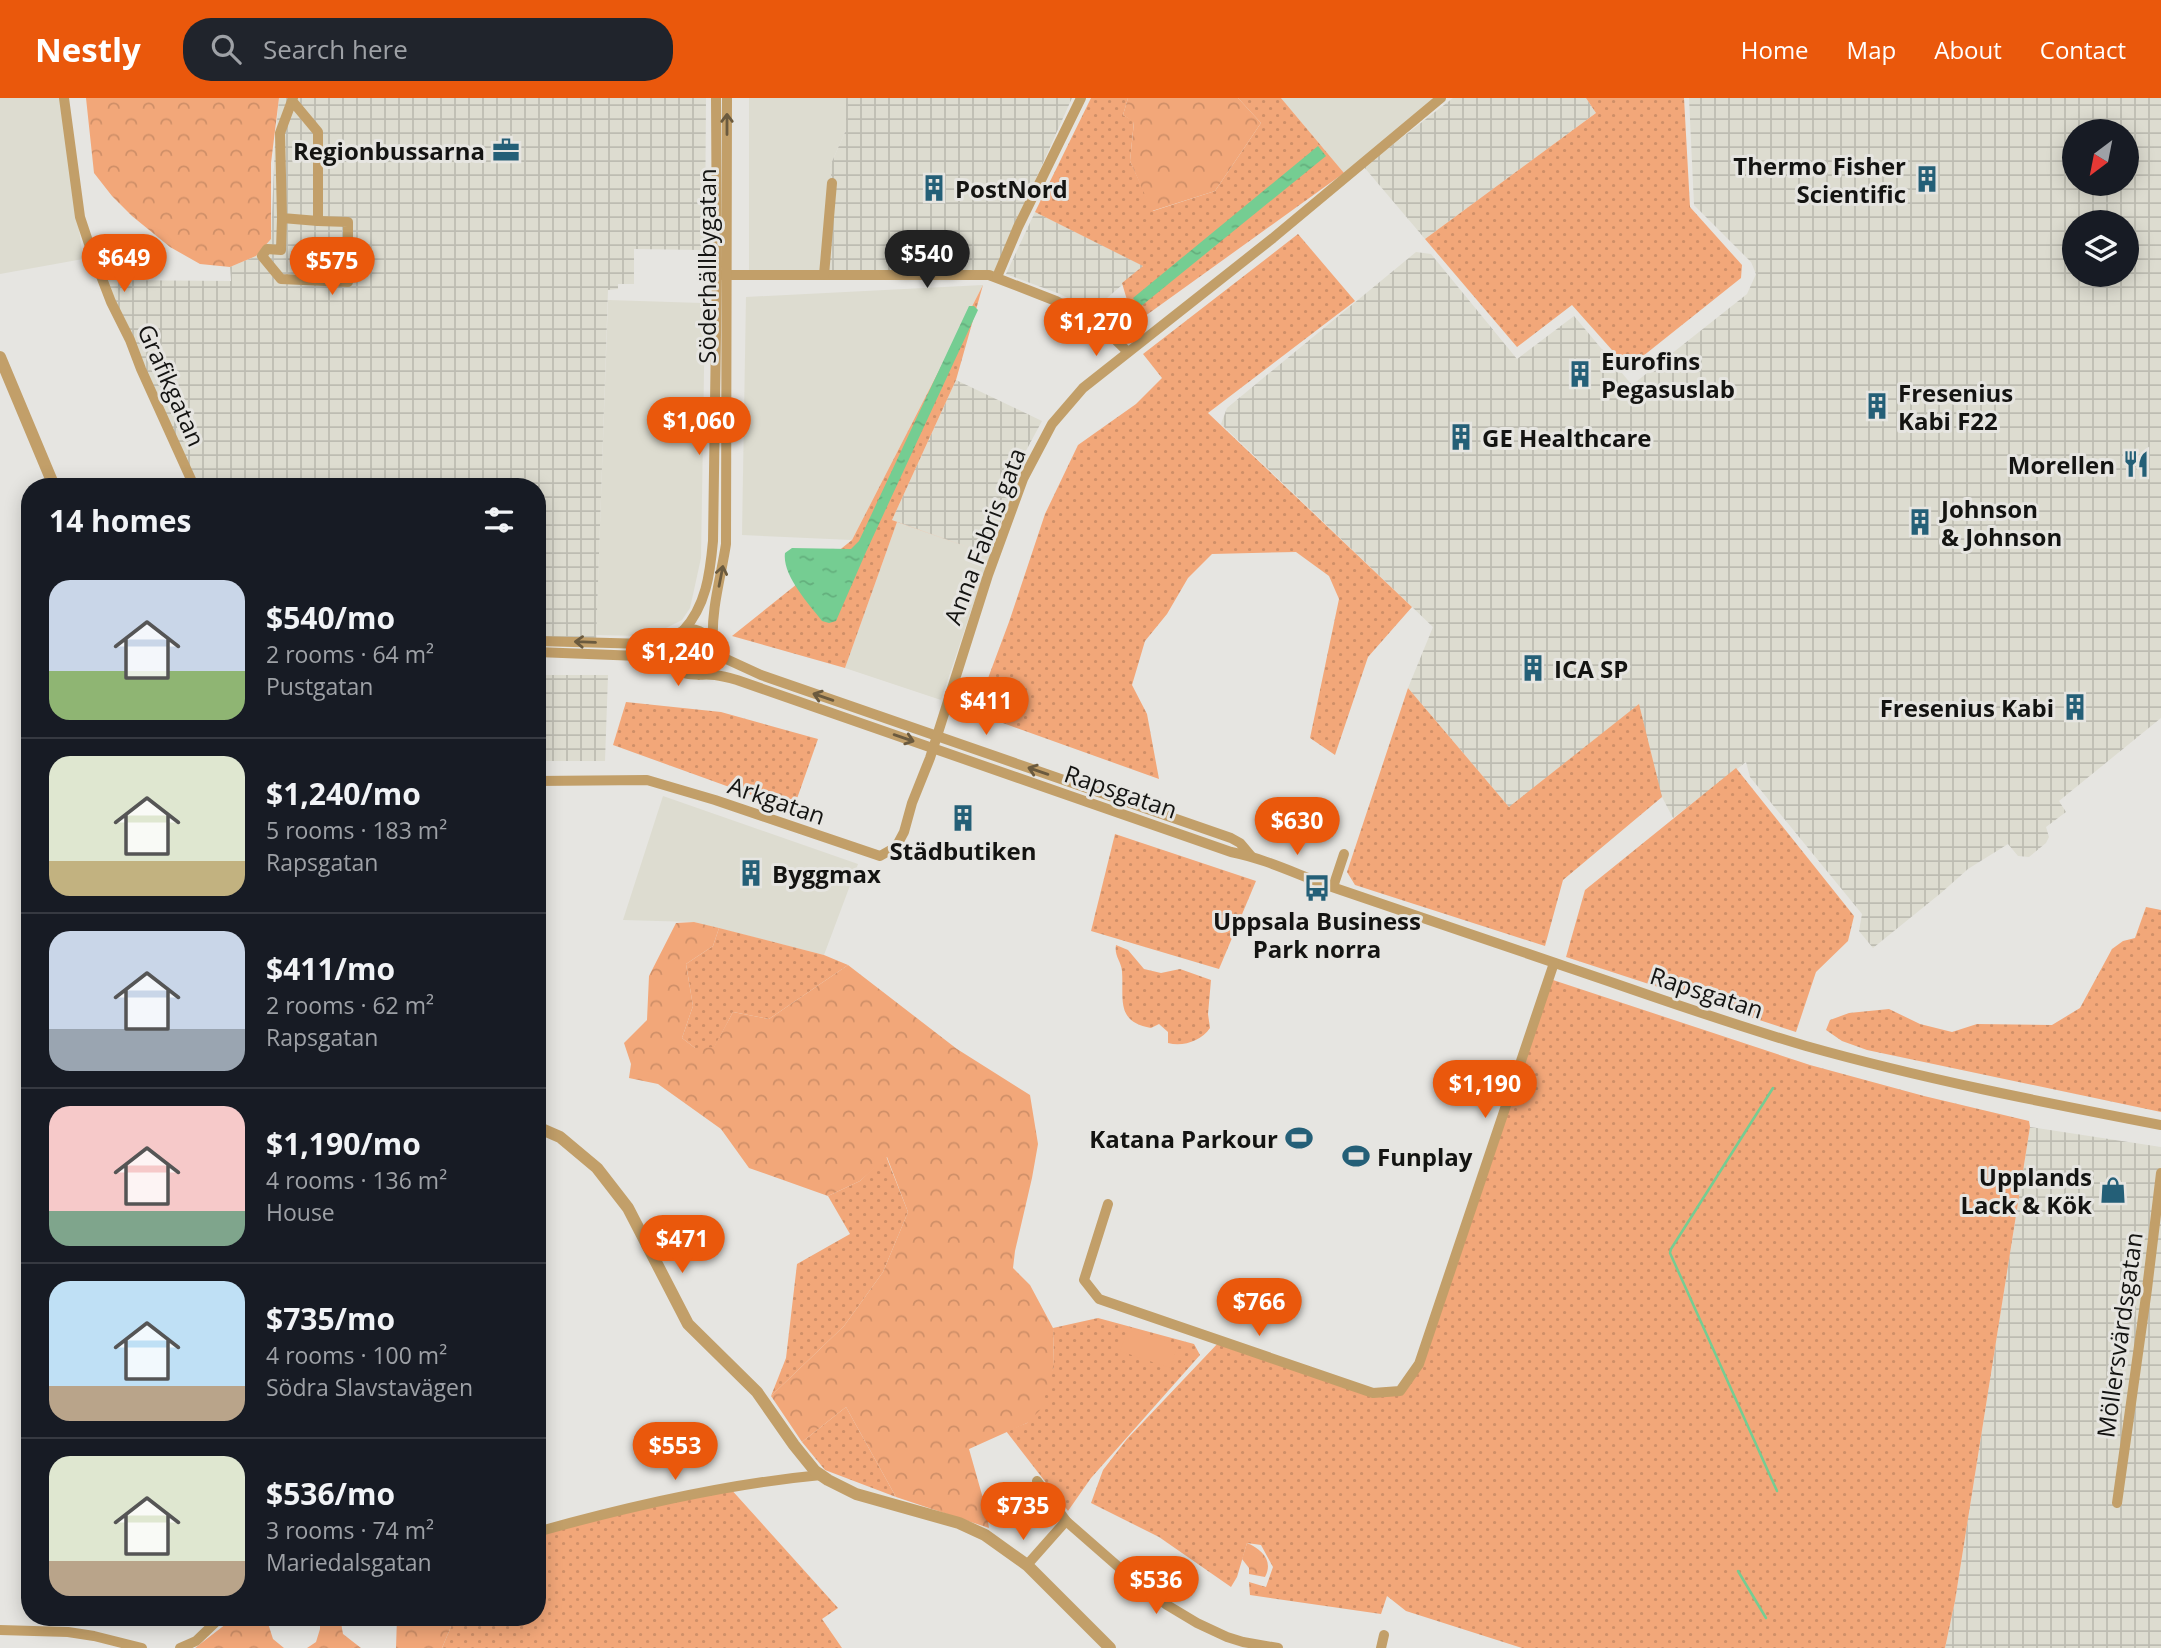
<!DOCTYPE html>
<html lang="en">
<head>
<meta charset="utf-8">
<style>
	:root { --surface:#171b24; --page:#20242c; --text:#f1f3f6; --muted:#9ea1a6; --line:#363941; --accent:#ea580c }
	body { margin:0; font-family:"Open Sans",sans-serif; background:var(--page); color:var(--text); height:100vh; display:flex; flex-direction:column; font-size:26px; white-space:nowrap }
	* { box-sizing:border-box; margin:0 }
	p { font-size:23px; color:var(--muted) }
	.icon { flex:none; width:38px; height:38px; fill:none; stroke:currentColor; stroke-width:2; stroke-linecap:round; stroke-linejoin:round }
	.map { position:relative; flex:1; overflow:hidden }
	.side { position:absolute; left:21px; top:380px; width:525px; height:1148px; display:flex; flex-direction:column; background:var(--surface); border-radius:28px; box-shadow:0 4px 18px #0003 }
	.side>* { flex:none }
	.needle { width:46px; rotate:212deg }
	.tools { position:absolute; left:2062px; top:21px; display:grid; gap:14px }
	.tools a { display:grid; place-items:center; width:77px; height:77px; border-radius:50%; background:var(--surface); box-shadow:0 4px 18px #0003; font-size:35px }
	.price { position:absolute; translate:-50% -60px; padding:0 16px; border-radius:24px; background:var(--accent); color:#fff; font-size:23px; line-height:46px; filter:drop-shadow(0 2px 4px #0008) }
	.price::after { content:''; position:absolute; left:50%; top:42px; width:21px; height:16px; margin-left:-10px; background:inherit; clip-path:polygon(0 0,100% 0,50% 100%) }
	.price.on { background:#222; color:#fff }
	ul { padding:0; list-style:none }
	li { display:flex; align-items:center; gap:21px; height:175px; padding:0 28px }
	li+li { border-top:2px solid var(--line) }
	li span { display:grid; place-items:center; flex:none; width:196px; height:140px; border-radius:21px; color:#555 }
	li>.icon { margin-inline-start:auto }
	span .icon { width:84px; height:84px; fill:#fffc; stroke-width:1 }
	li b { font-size:30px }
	h2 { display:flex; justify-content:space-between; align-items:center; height:84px; padding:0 28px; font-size:30px }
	header { display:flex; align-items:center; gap:42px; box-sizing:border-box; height:98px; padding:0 35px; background:var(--accent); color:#fff }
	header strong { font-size:33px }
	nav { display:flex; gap:38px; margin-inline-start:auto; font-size:24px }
	.search { width:490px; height:63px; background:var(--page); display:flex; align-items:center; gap:18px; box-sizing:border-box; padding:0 24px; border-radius:28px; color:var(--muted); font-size:26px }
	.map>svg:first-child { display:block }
</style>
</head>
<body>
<header>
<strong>Nestly</strong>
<div class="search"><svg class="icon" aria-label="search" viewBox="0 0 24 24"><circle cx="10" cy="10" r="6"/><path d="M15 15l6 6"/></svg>Search here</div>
<nav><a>Home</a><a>Map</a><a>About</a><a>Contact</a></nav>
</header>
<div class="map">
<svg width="2161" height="1550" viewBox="0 0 2161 1550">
	<defs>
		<pattern id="industrial-grid" width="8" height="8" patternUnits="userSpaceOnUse" patternTransform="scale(1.75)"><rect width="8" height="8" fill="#dddcd0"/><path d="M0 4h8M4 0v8" fill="none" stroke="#bdbcb2"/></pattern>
		<pattern id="grass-dots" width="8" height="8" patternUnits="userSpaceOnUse" patternTransform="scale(1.75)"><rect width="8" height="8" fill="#f2a779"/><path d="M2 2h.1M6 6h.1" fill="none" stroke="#cf8f68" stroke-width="1.8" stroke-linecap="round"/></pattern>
		<pattern id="forest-crowns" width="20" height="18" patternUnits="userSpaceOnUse" patternTransform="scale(1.75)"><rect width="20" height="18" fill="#f2a779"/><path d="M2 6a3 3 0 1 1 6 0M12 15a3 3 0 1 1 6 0" fill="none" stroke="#cf8f68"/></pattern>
		<pattern id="water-ripples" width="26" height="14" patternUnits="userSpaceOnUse" patternTransform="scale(1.75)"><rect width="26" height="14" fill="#75cd92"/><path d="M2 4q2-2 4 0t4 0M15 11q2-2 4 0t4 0" fill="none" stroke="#64af7d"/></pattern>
	</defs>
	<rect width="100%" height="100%" fill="#e6e5e1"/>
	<g fill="#dddcd0">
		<polygon points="0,0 62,0 83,161 0,176"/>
		<polygon points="749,0 846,0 846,32 830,68 832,85 824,172 749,172"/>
		<polygon points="1281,0 1441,0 1344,75"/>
		<polygon points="983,187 852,442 742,437 746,199"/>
		<polygon points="608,202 702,205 705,212 701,460 692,501 690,510 682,522 660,533 640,538 596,537"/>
		<polygon points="897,424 990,457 941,602 845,570"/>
		<polygon points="663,698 858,766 824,857 694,824 623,822"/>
	</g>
	<g fill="url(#industrial-grid)" fill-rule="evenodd">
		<polygon points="279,0 706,0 705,138 702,152 634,151 634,186 618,186 618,191 608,192 596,544 537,544 537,388 193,388 103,182 231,183 230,169 256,158 271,141 275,45"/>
		<polygon points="846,0 1072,0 996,170 996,173 824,172 832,85 830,68 846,32"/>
		<polygon points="1453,0 1586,0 1596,15 1425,141 1364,69"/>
		<path d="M1689 0H2161V620L2059 703 2066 714 2046 729 2049 739 2046 745 2029 759 2018 758 2008 746 1968 771 1941 795 1873 850 1859 833 1862 816 1750 679 1746 664 1673 720 1662 699 1509 709 1408 590 1433 529 1221 326 1227 310 1416 154 1431 156 1517 261 1574 218 1632 287 1747 196 1756 176 1751 164 1694 107ZM2074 33H2126V86H2074ZM2074 124H2126V177H2074Z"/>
		<polygon points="1035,114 1144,168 1092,213 1060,196 1006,176"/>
		<polygon points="956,282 1042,323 1021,362 990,457 892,422"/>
		<polygon points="537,577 608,577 605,663 537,663"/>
		<polygon points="2030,1029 2161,1049 2161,1550 1945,1550 1955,1503"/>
	</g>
	<g fill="url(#grass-dots)">
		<polygon points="1091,0 1128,0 1123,17 1134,23 1130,63 1153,113 1215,93 1261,25 1238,0 1281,0 1344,75 1134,226 1122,185 1143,168 1035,114"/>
		<polygon points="1586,0 1684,0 1690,109 1742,167 1741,180 1628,270 1572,207 1517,249 1425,141 1596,15"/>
		<polygon points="1298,136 1355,203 1208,315 1412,509 1368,559 1335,657 1310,640 1339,501 1329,478 1296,454 1212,456 1188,480 1167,516 1145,543 1132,587 1147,616 1159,681 975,615 1009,524 1045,416 1078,347 1136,306 1162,280 1143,256"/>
		<polygon points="983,187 956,282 892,422 990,457 897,424 845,570 732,538 852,442"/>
		<polygon points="1408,590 1509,709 1639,606 1662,699 1563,782 1545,848 1355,787 1347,774"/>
		<polygon points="626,604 721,614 818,641 793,712 613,647"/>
		<polygon points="1736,670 1854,818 1848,843 1816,874 1796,934 1566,859 1585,792"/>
		<polygon points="1115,736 1256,783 1219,871 1091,833"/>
		<polygon points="2146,809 2161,812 2161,1014 1867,952 1842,943 1826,932 1830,922 1849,915 1889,911 1920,926 1952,934 1977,926 2052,927 2080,910 2112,851 2123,843 2135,840"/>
		<polygon points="719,830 824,857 848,867 769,921 733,914 714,950 695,950 682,940 693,908 686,866 713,848"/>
		<path d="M1116 847 1128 852 1144 871 1161 875 1180 871 1211 882 1208 916 1210 930C1201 943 1183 949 1168 945V934L1159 926 1151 930C1115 924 1124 900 1122 873 1121 863 1114 858 1116 847Z"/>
		<polygon points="1550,881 1810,967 1924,998 2029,1023 2030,1029 1955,1503 1945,1550 1522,1550 1406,1513 1387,1498 1381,1516 1250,1497 1249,1484 1266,1489 1273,1469 1261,1447 1247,1445 1237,1479 1231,1489 1159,1439 1091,1405 1103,1372 1127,1341 1220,1243 1373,1295 1400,1293 1419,1266"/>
		<polygon points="886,1058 908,1114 883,1174 844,1228 771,1298 786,1260 797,1166 850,1136 828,1098 860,1083"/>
		<polygon points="1098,1220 1194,1246 1200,1257 1091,1380 1068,1413 1006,1333 1027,1325 1054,1269 1053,1230"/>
		<polygon points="846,1309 896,1399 825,1372 802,1344"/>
		<polygon points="729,1389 838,1510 822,1521 842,1550 442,1550 455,1519 537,1519 537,1434"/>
	</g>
	<g fill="url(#forest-crowns)">
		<polygon points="86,0 279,0 271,65 271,141 256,158 230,169 200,166 170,149 132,118 112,98 94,75"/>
		<polygon points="1128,0 1238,0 1261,25 1215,93 1152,113 1130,63 1134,24 1123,17"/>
		<polygon points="694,824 719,830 713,848 686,866 693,908 682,940 695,950 714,949 733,914 769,921 848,867 957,951 1030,997 1038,1046 1032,1080 1015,1153 1013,1170 1030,1187 1053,1230 1054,1269 1040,1312 1027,1325 969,1351 986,1411 989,1430 896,1399 846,1309 802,1344 771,1298 844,1228 883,1174 908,1114 887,1059 860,1083 828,1098 749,1070 721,1031 658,986 629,980 631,966 624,945 647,922 649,878 676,825"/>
		<path d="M1247 1445C1261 1451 1274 1462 1265 1479L1249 1476V1470L1242 1461Z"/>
		<polygon points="235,1519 266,1519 273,1541 284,1550 195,1550"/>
		<polygon points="320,1519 340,1519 343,1536 361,1550 307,1550 316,1544 320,1531"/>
		<polygon points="397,1519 455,1519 442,1550 396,1550"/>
	</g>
	<polygon fill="#f2a779" points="1129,1229 1178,1247 1170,1270 1120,1253"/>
	<g fill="url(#water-ripples)">
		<polygon points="1318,48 1326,58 1140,209 1133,200"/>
		<path d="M969 208H974L978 212 866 454 836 523 829 525 822 523C808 505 782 477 785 455L792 450 851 451 859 443Z"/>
	</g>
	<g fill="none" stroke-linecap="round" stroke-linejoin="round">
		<g stroke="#75cd92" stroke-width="2.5">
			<polyline points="1773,990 1671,1151 1670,1155 1777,1393"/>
			<polyline points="1738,1473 1766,1520"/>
		</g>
		<g stroke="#c29f69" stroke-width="10">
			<polyline points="64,0 80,119 91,152 111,204 130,242 141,271 194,388"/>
			<polyline points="293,4 318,34 318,123 282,120 280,35 293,0"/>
			<polyline points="282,120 281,152 267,151 262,158 281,181 348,184 348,124 318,123"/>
			<polyline points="721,177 989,177 1056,203 1099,226 1128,254"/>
			<polyline points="824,177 832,85"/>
			<polyline points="997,179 1018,129 1081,0"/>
			<path d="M683 533C706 508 710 476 713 443L717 168 716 0"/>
			<polyline points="537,543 647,546 676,538"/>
			<path d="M713 544C711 511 721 479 726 446L727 0"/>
			<polyline points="715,551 724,560 761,577 1231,740 1240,745 1251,758"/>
			<polyline points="537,554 639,558 673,566"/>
			<path d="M699 577C745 556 686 506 671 547 669 552 670 558 672 563 680 582 699 575 715 577 723 578 730 580 737 582L1231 754C1267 761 1300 778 1335 790 1425 821 1515 851 1605 882 1671 905 1738 928 1806 948 1923 981 2042 1004 2161 1027"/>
			<polyline points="537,683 647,682 715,702 880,758 896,749 904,734 912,705 930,660 988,477 1023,381 1052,326 1083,290 1273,140 1441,0"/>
			<polyline points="1333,789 1344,756"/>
			<polyline points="1108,1106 1084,1182 1099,1201 1373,1295 1400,1293 1419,1266 1554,865"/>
			<polyline points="1037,1383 1066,1423 1130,1479 1167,1507 1197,1525 1227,1539 1243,1544 1278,1550"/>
			<polyline points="2117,1405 2147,1191 2161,1075"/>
			<path d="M537 1434C630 1408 725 1386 821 1377"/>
			<polyline points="1027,1467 1066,1423"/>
			<polyline points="0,1532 68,1534 94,1538 142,1550"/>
			<polyline points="180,1550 196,1543 221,1519"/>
			<polyline points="1381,1550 1384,1537"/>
		</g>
		<g stroke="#c29f69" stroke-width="12">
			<polyline points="0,259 54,388"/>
			<polyline points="537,1029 560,1039 597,1070 628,1110 688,1226 757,1294 794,1347 815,1373 828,1382 856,1396 959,1425 985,1437 1027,1467 1110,1550"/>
		</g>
	</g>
	<defs><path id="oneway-shaft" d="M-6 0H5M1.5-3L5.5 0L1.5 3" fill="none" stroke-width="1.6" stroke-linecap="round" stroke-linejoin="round" transform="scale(1.75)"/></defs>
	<g stroke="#6b5a3e">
		<use href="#oneway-shaft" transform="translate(727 26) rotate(-90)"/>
		<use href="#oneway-shaft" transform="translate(721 478) rotate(-79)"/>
		<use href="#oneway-shaft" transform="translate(585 544) rotate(-178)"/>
		<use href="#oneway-shaft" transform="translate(823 599) rotate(-161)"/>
		<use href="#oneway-shaft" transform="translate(904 640) rotate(19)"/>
		<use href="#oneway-shaft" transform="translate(1038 673) rotate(-161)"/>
	</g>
	<defs>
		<symbol id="office-bare" viewBox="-9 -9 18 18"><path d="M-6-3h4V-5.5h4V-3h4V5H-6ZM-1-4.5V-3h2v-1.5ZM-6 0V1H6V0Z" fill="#245f77" stroke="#e6e5e1" stroke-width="2.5" paint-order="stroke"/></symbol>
		<symbol id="building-bare" viewBox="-9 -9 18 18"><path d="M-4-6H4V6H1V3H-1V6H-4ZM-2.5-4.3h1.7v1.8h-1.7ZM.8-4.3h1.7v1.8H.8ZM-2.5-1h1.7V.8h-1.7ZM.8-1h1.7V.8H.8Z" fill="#245f77" stroke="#e6e5e1" stroke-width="2.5" paint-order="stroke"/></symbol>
		<symbol id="restaurant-bare" viewBox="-9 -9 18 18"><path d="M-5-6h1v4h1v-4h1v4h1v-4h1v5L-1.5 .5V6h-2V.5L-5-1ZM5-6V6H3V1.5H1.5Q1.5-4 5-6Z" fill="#245f77" stroke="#e6e5e1" stroke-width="2.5" paint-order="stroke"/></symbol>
		<symbol id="bus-bare" viewBox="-9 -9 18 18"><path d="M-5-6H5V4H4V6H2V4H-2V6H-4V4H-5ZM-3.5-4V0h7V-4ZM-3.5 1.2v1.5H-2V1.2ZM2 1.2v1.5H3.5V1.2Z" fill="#245f77" stroke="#e6e5e1" stroke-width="2.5" paint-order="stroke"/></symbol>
		<symbol id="stadium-bare" viewBox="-9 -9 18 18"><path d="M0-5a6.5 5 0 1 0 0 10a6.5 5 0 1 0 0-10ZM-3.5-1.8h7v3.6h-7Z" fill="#245f77" stroke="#e6e5e1" stroke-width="2.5" paint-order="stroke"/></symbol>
		<symbol id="shop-bare" viewBox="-9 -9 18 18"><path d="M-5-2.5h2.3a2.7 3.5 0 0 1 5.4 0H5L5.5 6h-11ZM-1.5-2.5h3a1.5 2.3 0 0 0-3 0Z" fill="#245f77" stroke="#e6e5e1" stroke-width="2.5" paint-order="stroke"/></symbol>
	</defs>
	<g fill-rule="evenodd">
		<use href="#office-bare" x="487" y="33" width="38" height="38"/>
		<use href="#building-bare" x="1908" y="62" width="38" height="38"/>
		<use href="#building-bare" x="915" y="71" width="38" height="38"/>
		<use href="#building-bare" x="1561" y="257" width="38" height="38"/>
		<use href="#building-bare" x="1858" y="289" width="38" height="38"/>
		<use href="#building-bare" x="1442" y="320" width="38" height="38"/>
		<use href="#restaurant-bare" x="2117" y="347" width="38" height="38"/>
		<use href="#building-bare" x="1901" y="405" width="38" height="38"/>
		<use href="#building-bare" x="1514" y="551" width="38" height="38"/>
		<use href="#building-bare" x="2056" y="590" width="38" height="38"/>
		<use href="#building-bare" x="944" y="701" width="38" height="38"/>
		<use href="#building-bare" x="732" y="756" width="38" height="38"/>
		<use href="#bus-bare" x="1298" y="771" width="38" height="38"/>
		<use href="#stadium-bare" x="1280" y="1021" width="38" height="38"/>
		<use href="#stadium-bare" x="1337" y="1039" width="38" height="38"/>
		<use href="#shop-bare" x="2094" y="1073" width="38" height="38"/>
	</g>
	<g text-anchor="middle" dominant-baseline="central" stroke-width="6" stroke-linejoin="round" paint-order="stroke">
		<g font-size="24" font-weight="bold" fill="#141412" stroke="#e6e5e1" text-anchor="start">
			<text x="485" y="52" text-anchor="end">Regionbussarna</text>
			<text x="1906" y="67" text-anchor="end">Thermo Fisher<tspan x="1906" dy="28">Scientific</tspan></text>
			<text x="955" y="90">PostNord</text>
			<text x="1601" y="262">Eurofins<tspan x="1601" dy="28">Pegasuslab</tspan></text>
			<text x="1898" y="294">Fresenius<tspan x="1898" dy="28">Kabi F22</tspan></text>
			<text x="1482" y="339">GE Healthcare</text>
			<text x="2115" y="366" text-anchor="end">Morellen</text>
			<text x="1941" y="410">Johnson<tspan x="1941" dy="28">&amp; Johnson</tspan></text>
			<text x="1554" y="570">ICA SP</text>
			<text x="2054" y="609" text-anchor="end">Fresenius Kabi</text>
			<text x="963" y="752" text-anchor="middle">Städbutiken</text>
			<text x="772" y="775">Byggmax</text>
			<text x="1317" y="822" text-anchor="middle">Uppsala Business<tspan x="1317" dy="28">Park norra</tspan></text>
			<text x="1278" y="1040" text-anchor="end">Katana Parkour</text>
			<text x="1377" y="1058">Funplay</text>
			<text x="2092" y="1078" text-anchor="end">Upplands<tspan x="2092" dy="28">Lack &amp; Kök</tspan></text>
		</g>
		<g font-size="24" fill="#141412" stroke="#e6e5e1">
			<text transform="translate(706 168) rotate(-90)">Söderhällbygatan</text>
			<text transform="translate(172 287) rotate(66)">Grafikgatan</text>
			<text transform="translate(984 438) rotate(-69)">Anna Fabris gata</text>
			<text transform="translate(1121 693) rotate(19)">Rapsgatan</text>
			<text transform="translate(777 702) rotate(19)">Arkgatan</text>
			<text transform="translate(1707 894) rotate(18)">Rapsgatan</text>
			<text transform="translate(2119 1237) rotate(-82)">Möllersvärdsgatan</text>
		</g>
	</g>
</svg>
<div class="tools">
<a><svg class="needle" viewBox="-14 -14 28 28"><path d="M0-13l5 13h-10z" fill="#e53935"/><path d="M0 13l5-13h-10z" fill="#9ea1a6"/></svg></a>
<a><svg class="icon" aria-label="layers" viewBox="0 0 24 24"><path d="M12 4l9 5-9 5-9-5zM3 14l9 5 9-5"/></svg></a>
</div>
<b class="price on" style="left:927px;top:192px">$540</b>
<b class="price" style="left:124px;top:196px">$649</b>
<b class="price" style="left:332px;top:199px">$575</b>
<b class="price" style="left:1096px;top:260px">$1,270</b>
<b class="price" style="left:699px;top:359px">$1,060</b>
<b class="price" style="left:678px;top:590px">$1,240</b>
<b class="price" style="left:986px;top:639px">$411</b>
<b class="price" style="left:1297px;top:759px">$630</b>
<b class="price" style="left:1485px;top:1022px">$1,190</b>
<b class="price" style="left:682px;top:1177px">$471</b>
<b class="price" style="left:1259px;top:1240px">$766</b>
<b class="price" style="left:675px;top:1384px">$553</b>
<b class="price" style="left:1023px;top:1444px">$735</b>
<b class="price" style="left:1156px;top:1518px">$536</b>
<section class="side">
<h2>14 homes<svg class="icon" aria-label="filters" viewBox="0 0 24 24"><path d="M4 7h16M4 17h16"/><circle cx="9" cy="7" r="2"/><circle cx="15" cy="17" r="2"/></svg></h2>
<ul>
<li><span style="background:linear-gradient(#c9d6e8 65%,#8fb573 0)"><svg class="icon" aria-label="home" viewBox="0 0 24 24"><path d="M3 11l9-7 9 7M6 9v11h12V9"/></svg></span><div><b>$540/mo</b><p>2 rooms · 64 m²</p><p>Pustgatan</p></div></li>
<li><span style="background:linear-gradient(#dfe7d0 75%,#c2b280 0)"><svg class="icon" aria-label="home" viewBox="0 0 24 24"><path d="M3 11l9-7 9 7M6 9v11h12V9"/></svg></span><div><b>$1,240/mo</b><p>5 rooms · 183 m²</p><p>Rapsgatan</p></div></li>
<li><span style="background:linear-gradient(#c9d6e8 70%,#9aa5b1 0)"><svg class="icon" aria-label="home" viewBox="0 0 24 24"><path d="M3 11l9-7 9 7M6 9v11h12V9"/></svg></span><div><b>$411/mo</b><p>2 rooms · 62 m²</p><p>Rapsgatan</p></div></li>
<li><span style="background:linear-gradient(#f6c9c9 75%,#7fa58c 0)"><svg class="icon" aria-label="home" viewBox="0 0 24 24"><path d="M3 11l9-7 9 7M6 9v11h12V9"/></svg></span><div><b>$1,190/mo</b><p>4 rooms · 136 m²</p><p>House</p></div></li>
<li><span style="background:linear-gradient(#bfe0f5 75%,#b9a48a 0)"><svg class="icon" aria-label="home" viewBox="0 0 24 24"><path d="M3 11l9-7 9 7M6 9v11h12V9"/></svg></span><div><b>$735/mo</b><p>4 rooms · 100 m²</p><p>Södra Slavstavägen</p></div></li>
<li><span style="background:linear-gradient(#dfe7d0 75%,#b9a48a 0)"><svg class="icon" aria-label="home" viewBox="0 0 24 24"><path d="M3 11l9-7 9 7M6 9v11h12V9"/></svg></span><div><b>$536/mo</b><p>3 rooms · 74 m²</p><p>Mariedalsgatan</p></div></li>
</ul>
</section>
</div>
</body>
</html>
